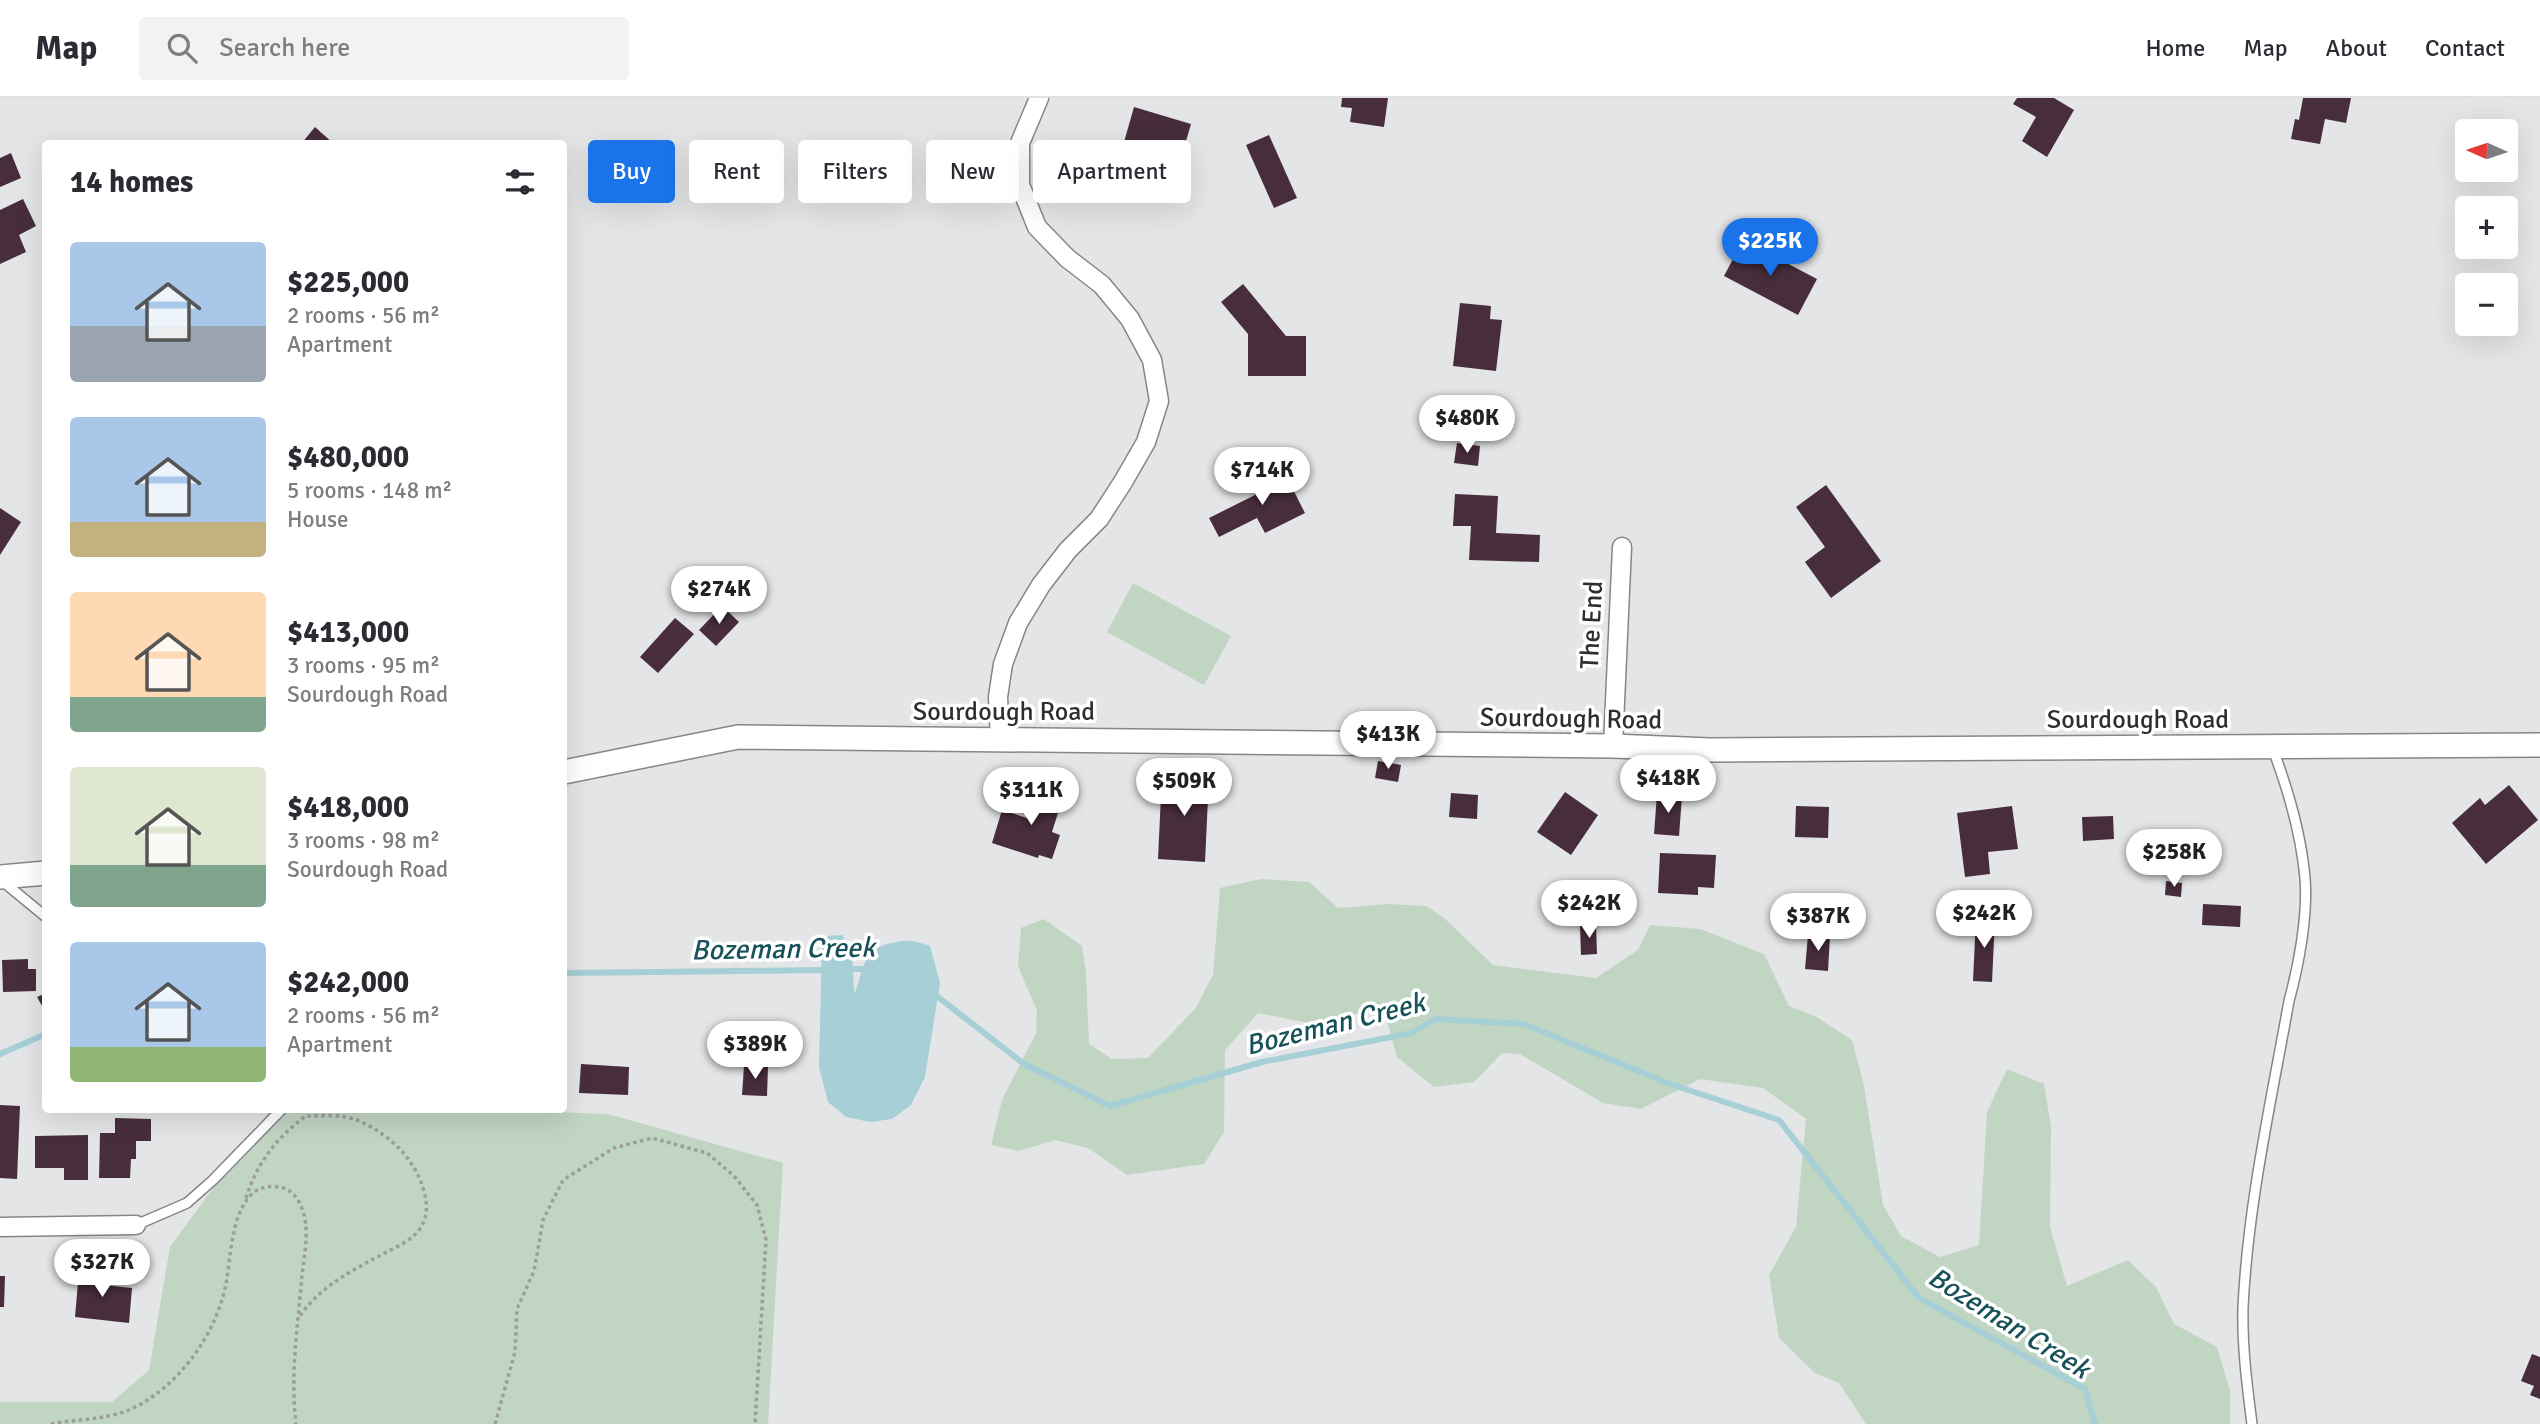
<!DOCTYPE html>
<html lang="en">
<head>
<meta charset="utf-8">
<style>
	:root { --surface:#fff; --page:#f2f2f3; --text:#2b2b33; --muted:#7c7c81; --line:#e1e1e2; --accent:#1a73e8 }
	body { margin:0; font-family:Signika,sans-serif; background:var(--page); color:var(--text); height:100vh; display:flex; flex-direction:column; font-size:26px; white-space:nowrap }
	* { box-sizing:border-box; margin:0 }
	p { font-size:23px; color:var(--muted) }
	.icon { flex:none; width:38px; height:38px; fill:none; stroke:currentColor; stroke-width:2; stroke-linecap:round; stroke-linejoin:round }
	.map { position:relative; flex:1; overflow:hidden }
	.sheet { position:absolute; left:42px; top:42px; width:525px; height:973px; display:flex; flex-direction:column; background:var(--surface); border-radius:7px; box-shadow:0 7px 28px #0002 }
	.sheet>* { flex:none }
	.top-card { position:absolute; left:588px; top:42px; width:665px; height:63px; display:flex; gap:14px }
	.needle { width:46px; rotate:273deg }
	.fabs { position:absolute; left:2455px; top:21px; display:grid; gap:14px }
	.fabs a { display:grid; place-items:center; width:63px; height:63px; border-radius:7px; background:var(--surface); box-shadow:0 7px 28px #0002; font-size:35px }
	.price { position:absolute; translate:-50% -60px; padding:0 16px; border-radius:24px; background:#fff; color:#222; font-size:23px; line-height:46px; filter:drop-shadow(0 2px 4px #0008) }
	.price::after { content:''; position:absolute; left:50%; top:42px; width:21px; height:16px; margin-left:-10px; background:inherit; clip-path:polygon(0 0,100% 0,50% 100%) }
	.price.selected { background:var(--accent); color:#fff }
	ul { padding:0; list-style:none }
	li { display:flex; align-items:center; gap:21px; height:175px; padding:0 28px }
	li span { display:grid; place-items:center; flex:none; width:196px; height:140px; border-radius:7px; color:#555 }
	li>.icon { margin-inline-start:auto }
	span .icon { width:84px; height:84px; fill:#fffc; stroke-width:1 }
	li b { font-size:30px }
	h2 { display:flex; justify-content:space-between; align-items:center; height:84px; padding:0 28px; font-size:30px }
	.pill { padding:0 24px; border-radius:7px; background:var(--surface); box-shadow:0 7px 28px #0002; font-size:24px; line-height:63px }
	.pill.selected { background:var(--accent); color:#fff }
	header { display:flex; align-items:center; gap:42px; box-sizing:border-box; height:98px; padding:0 35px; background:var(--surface); border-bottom:2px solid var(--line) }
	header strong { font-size:33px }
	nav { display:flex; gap:38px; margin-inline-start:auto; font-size:24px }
	.search { width:490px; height:63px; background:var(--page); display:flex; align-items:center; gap:18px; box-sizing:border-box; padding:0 24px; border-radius:7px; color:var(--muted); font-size:26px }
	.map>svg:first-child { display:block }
</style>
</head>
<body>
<header>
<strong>Map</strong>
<div class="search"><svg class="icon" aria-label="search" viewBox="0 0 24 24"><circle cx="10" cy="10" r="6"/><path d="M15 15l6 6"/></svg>Search here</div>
<nav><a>Home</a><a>Map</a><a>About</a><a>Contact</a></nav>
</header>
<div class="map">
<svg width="2540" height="1326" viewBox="0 0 2540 1326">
	<rect width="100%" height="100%" fill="#e4e5e6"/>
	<g fill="#c1d5c3">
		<polygon points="1133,485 1231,538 1204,587 1107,534"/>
		<polygon points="1261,781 1309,784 1338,810 1388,806 1426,808 1443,819 1493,867 1596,880 1638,852 1650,827 1700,831 1764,856 1789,908 1815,918 1852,942 1864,988 1883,1107 1901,1138 1940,1159 1979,1147 1987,1014 2007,971 2044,986 2051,1029 2050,1129 2067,1188 2128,1162 2156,1189 2174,1226 2217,1249 2230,1293 2230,1326 1866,1326 1839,1285 1815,1275 1779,1240 1769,1177 1796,1129 1806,1021 1763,990 1700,981 1641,1011 1603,1005 1520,956 1502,955 1474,984 1434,989 1397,959 1384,912 1362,913 1329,929 1258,915 1225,952 1224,1034 1204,1066 1127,1077 1088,1050 1055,1042 1019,1053 991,1047 1002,1002 1036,935 1037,913 1018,868 1021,830 1044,821 1082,848 1086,875 1089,946 1112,961 1148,960 1195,911 1213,877 1220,790"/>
		<polygon points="270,1012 501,1012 608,1016 783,1065 768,1326 0,1326 0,1304 112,1304 149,1272 170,1149"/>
	</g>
	<path fill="#a6cfd6" d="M842 837C857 858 851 872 855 896 863 872 863 850 892 845 909 841 914 843 930 848L940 885 925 979 911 1007 892 1021 870 1024 846 1019 828 1004 819 969 822 845 828 838Z"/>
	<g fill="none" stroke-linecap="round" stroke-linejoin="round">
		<g stroke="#a6cfd6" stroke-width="6">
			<polyline points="847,871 871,871"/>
			<polyline points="564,875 829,872"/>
			<polyline points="933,895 1024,966 1110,1008 1262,964 1412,935 1435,921 1524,926 1670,986 1779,1022 1919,1200 2085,1291 2095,1326"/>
			<polyline points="0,956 46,936"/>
		</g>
	</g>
	<g fill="#482e3d">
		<polygon points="1342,0 1388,0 1384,29 1350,24 1352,10 1341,9"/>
		<polygon points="2017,0 2054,0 2074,12 2047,59 2022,43 2036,19 2013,6"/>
		<polygon points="2303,0 2351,0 2346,25 2325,21 2320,46 2291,41 2295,21 2299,22"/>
		<polygon points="1134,9 1191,26 1182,57 1147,47 1144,57 1122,51"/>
		<polygon points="315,29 334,46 301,46"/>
		<polygon points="1269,37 1297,100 1274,110 1246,47"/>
		<polygon points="11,55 21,80 0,89 0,60"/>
		<polygon points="23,101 36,128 19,137 26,154 0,166 0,112"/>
		<polygon points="1743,142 1817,181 1798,217 1724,178"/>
		<polygon points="1243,186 1286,238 1306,238 1306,278 1248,278 1248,236 1221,204"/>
		<polygon points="1460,205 1491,208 1490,221 1502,222 1496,273 1453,268"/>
		<polygon points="1457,345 1480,348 1478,368 1454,365"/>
		<polygon points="1283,372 1305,415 1265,435 1257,420 1219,439 1209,420 1255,397 1253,387"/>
		<polygon points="1826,387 1881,463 1831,500 1805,464 1825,449 1796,409"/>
		<polygon points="1455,396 1498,398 1496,435 1540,437 1539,464 1469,462 1471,428 1453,428"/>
		<polygon points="0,410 21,424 0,457"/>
		<polygon points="722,508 739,524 716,548 699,532"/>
		<polygon points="675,520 694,536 658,575 640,559"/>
		<polygon points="1378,663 1401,667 1398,684 1375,680"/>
		<polygon points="1162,676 1209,679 1205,764 1158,761"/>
		<polygon points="2509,687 2538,722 2486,766 2452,725 2480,700 2485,707"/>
		<polygon points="1037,690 1063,699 1052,734 1060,737 1052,761 1039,757 1038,760 992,745 1002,712 1027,720"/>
		<polygon points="1565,694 1598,717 1571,757 1537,734"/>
		<polygon points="1451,695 1478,697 1477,721 1449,719"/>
		<polygon points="1657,696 1682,698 1679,738 1654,736"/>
		<polygon points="1796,708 1829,709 1828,740 1795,739"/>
		<polygon points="2012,708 2018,751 1988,754 1990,776 1965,779 1957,715"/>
		<polygon points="2113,718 2114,741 2083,743 2082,719"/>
		<polygon points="1660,755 1716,757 1714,790 1698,789 1698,797 1658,795"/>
		<polygon points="2166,783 2182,785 2181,799 2165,797"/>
		<polygon points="2203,806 2241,808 2240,829 2202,827"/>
		<polygon points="1976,819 1995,820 1992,884 1973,883"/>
		<polygon points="1596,827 1597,856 1581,857 1580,828"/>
		<polygon points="1808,837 1830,838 1828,873 1805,871"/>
		<polygon points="28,861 28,871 36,871 36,893 3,894 2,862"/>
		<polygon points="46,895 46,915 37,899"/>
		<polygon points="581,966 629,969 628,997 579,995"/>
		<polygon points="744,968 768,969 767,998 742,997"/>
		<polygon points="0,1007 20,1008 17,1081 0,1080"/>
		<polygon points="115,1020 151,1021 151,1043 136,1043 136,1061 131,1061 130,1080 99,1080 100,1035 115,1035"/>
		<polygon points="88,1037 88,1082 64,1082 64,1070 35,1070 35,1038"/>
		<polygon points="79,1173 104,1176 103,1187 132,1190 129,1225 75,1219"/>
		<polygon points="0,1178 5,1178 4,1209 0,1209"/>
		<polygon points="2532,1256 2540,1259 2540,1301 2530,1297 2534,1288 2521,1283"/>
	</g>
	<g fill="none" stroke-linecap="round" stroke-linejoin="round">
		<defs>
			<g id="service">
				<polyline points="1,782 46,819"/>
				<polyline points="136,1127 187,1105 213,1082 281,1012"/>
				<path d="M2252 1326C2247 1287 2242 1248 2243 1209 2248 1106 2271 1004 2289 903 2299 866 2308 817 2305 780 2301 735 2288 691 2272 649"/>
			</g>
			<g id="minor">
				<polyline points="1000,642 998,599 1003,566 1018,525 1041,487 1068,452 1099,421 1123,384 1146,344 1159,303 1152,262 1130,221 1102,187 1067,160 1037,129 1020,87 1020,45 1039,0"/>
				<polyline points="1613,648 1622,449"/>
				<polyline points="0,1129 136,1127"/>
			</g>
			<g id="tertiary">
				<polyline points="564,674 738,639 1613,648 1710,652 2540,647"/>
				<polyline points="0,779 46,775"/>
			</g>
		</defs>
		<use href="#service" stroke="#868687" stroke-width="12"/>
		<use href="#minor" stroke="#868687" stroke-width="21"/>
		<use href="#tertiary" stroke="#868687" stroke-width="26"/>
		<g stroke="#9d9d9e" stroke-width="3.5" stroke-dasharray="3.5 3.5" stroke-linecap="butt">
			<path d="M246 1100C257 1065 276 1040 306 1018 320 1018 340 1016 354 1021 374 1028 397 1045 409 1062 422 1081 435 1111 419 1132 409 1145 393 1150 379 1158 349 1174 319 1190 299 1219"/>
			<path d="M51 1326C76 1321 105 1322 129 1312 179 1290 219 1233 227 1180 231 1155 232 1118 250 1098 257 1090 268 1087 279 1089 297 1091 305 1113 306 1129 307 1145 304 1161 302 1177 298 1226 290 1277 296 1326"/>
			<polyline points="495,1326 515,1254 517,1211 534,1173 543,1122 563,1082 614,1050 652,1040 707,1055 734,1078 757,1107 766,1142 755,1326"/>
		</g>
		<use href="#service" stroke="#fff" stroke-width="9"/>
		<use href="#minor" stroke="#fff" stroke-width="18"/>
		<use href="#tertiary" stroke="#fff" stroke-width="23"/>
	</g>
	<g text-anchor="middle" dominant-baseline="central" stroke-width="7" stroke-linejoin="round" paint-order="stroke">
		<g font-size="26" fill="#2e2e2f" stroke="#fff">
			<text transform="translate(1592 527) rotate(-87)">The End</text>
			<text x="1004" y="614">Sourdough Road</text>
			<text transform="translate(1571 621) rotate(1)">Sourdough Road</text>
			<text x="2138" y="622">Sourdough Road</text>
		</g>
		<g font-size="28" font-style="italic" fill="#175159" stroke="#fff">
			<text transform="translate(783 851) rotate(-1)">Bozeman Creek</text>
			<text transform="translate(1335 926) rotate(-14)">Bozeman Creek</text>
			<text transform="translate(2009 1225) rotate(32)">Bozeman Creek</text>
		</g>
	</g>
</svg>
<div class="fabs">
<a><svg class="needle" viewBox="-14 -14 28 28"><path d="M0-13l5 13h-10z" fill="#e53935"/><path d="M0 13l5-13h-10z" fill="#7c7c81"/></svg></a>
<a>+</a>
<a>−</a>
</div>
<b class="price selected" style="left:1770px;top:180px">$225K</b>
<b class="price" style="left:1467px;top:357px">$480K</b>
<b class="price" style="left:1262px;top:409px">$714K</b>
<b class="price" style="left:719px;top:528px">$274K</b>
<b class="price" style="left:1388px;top:673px">$413K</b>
<b class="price" style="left:1668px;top:717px">$418K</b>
<b class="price" style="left:1184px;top:720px">$509K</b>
<b class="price" style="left:1031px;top:729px">$311K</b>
<b class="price" style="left:2174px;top:791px">$258K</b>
<b class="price" style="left:1589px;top:842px">$242K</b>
<b class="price" style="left:1984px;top:852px">$242K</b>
<b class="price" style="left:1818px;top:855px">$387K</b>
<b class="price" style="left:755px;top:983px">$389K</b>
<b class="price" style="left:102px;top:1201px">$327K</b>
<div class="top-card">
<a class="pill selected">Buy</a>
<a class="pill">Rent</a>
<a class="pill">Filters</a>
<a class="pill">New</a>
<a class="pill">Apartment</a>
</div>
<section class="sheet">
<h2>14 homes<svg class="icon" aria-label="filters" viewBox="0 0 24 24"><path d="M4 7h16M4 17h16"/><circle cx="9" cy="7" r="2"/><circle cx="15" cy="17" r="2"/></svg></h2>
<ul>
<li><span style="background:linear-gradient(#a9c7e8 60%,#9aa5b1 0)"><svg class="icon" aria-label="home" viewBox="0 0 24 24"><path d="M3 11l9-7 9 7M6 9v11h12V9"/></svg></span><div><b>$225,000</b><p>2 rooms · 56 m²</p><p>Apartment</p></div></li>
<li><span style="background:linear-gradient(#a9c7e8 75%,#c2b280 0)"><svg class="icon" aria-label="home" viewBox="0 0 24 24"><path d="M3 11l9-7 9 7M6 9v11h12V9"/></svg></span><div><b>$480,000</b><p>5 rooms · 148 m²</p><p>House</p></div></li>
<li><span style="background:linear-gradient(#ffd9b3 75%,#7fa58c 0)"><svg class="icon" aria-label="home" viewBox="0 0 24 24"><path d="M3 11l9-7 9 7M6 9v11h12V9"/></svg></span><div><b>$413,000</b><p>3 rooms · 95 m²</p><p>Sourdough Road</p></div></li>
<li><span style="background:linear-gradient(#dfe7d0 70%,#7fa58c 0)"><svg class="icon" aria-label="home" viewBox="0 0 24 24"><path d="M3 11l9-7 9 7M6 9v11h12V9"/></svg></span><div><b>$418,000</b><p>3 rooms · 98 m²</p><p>Sourdough Road</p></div></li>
<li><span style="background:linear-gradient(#a9c7e8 75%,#8fb573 0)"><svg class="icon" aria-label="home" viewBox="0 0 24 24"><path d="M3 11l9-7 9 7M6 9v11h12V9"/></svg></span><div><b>$242,000</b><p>2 rooms · 56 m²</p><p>Apartment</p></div></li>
</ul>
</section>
</div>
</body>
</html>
